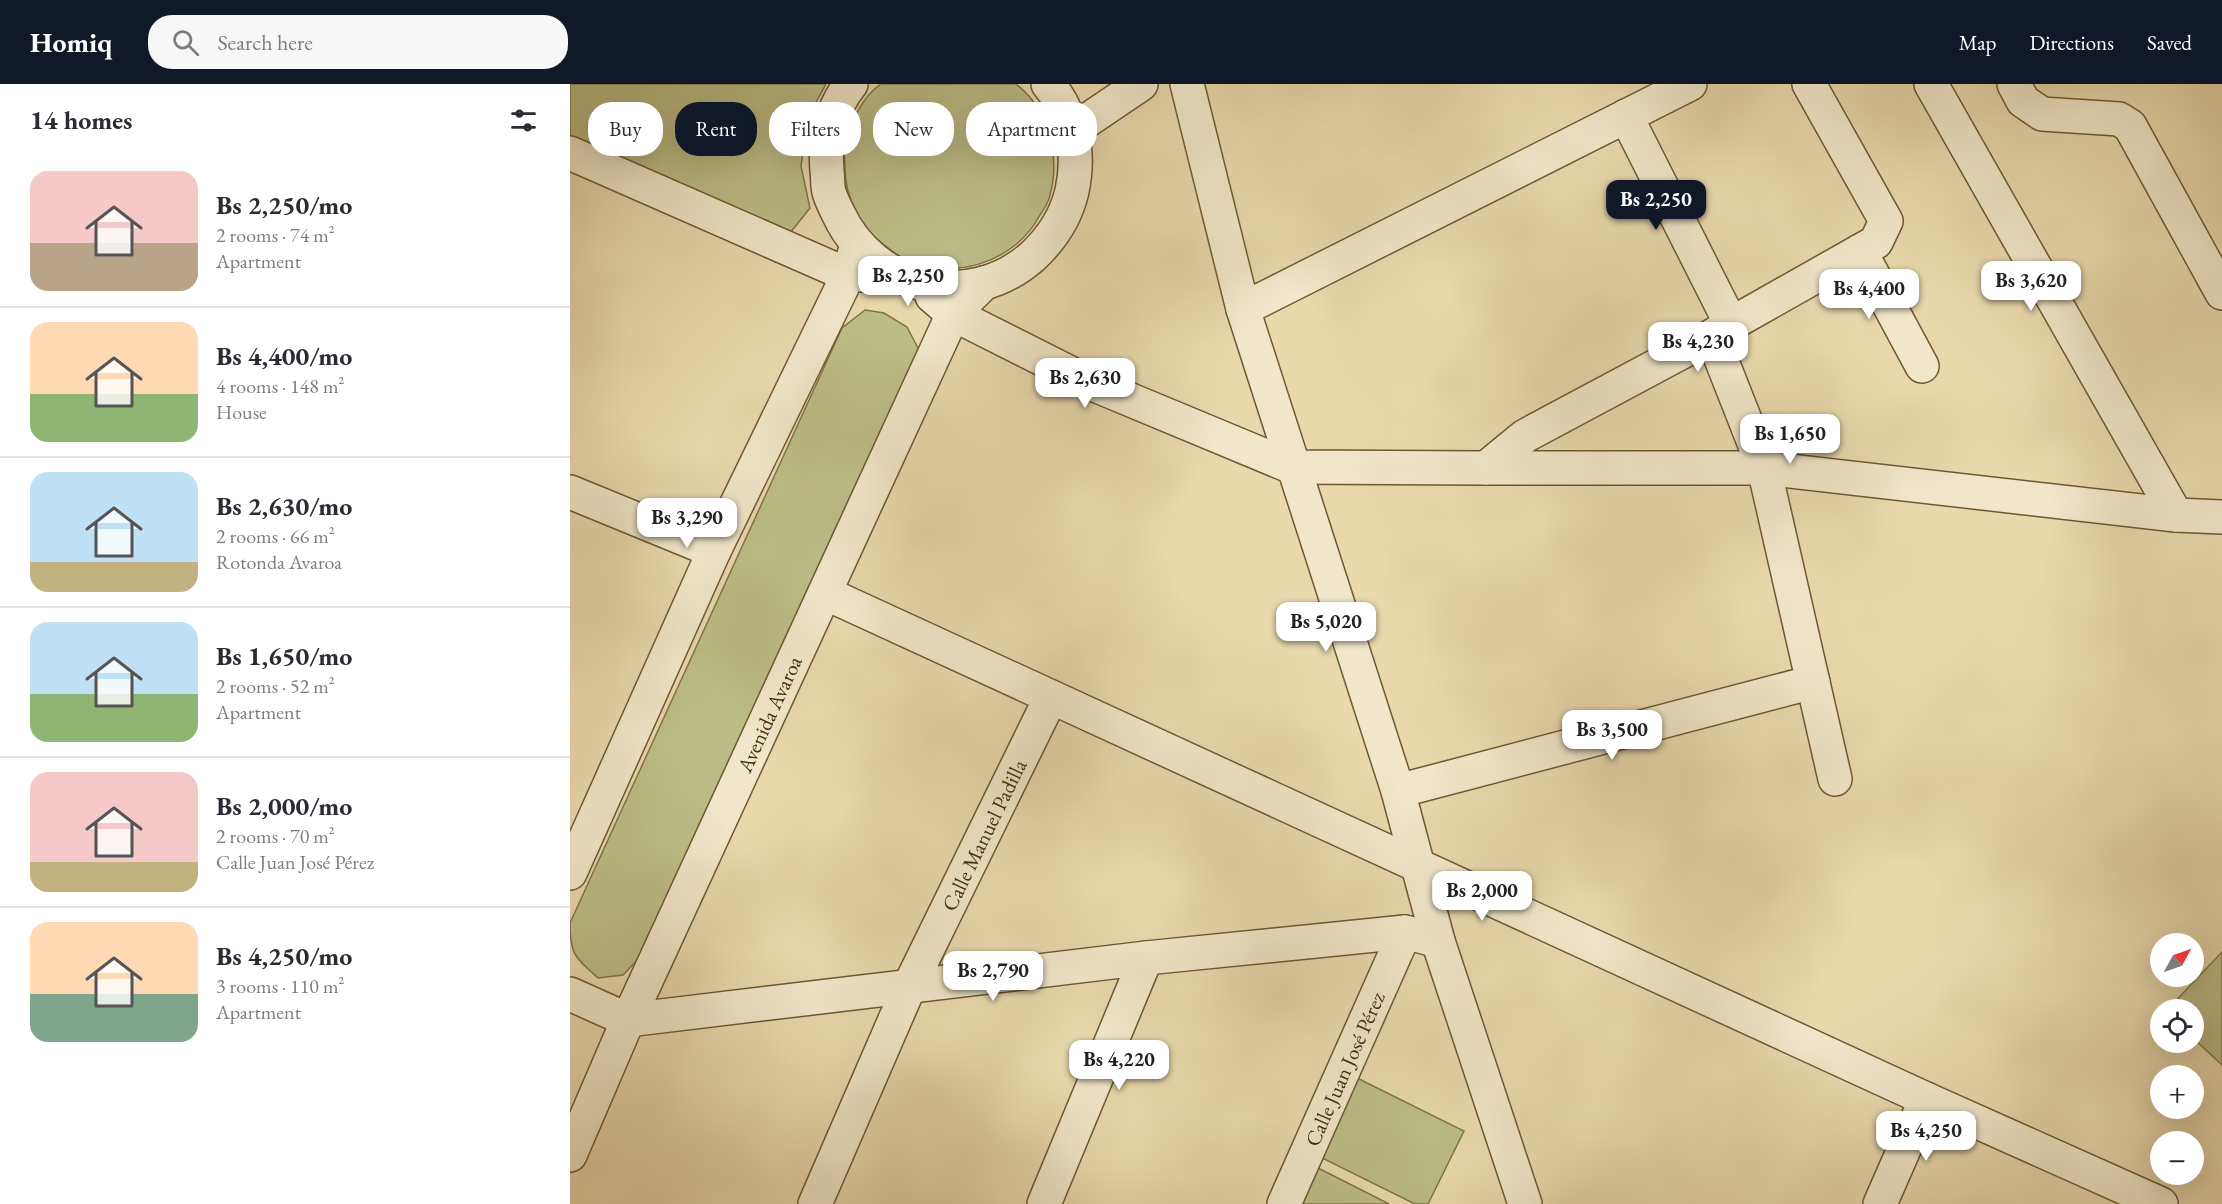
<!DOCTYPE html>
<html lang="en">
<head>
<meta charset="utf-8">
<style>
	:root { --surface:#fff; --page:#f7f7f7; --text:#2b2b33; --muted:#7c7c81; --line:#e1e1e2; --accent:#111827 }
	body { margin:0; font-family:"EB Garamond",serif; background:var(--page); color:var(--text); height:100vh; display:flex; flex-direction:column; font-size:22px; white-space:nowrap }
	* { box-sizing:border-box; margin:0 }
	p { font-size:20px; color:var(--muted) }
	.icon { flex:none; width:33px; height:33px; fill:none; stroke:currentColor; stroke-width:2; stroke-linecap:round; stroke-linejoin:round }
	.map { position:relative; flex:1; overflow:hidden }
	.side { display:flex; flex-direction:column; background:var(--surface); width:570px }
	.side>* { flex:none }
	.hud { position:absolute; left:18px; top:18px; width:570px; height:54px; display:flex; gap:12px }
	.needle { width:39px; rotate:50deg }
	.controls { position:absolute; left:1580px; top:849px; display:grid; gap:12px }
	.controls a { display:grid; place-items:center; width:54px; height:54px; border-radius:50%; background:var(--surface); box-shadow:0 6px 24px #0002; font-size:30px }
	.price { position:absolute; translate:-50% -51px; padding:0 14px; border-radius:12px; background:#fff; color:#222; font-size:20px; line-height:39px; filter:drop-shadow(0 2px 3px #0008) }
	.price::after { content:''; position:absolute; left:50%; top:36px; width:18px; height:14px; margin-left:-9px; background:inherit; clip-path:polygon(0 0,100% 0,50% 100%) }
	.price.selected { background:var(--accent); color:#fff }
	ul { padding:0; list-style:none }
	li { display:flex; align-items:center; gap:18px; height:150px; padding:0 30px }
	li+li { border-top:2px solid var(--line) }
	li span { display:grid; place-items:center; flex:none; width:168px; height:120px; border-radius:18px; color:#555 }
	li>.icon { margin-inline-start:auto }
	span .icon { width:72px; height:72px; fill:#fffc; stroke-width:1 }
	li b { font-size:26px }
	h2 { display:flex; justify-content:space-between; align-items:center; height:72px; padding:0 30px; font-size:26px }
	.pill { padding:0 21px; border-radius:24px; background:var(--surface); box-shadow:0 6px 24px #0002; font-size:21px; line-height:54px }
	.pill.selected { background:var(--accent); color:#fff }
	header { display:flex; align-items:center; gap:36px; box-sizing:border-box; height:84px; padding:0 30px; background:var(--accent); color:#fff }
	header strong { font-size:28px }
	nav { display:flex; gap:33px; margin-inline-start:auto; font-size:21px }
	.search { width:420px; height:54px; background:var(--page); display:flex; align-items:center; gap:15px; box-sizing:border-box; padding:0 21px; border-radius:24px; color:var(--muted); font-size:22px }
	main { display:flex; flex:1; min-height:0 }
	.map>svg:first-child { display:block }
</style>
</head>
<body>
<header>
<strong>Homiq</strong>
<div class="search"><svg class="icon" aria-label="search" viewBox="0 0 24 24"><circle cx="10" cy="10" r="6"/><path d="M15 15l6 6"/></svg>Search here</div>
<nav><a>Map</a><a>Directions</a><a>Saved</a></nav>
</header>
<main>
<section class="side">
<h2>14 homes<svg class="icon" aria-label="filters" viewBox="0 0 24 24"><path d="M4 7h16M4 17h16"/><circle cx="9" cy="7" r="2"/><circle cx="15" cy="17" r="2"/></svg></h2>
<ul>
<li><span style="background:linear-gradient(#f6c9c9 60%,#b9a48a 0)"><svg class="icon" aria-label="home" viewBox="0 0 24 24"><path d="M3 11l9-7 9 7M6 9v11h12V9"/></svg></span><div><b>Bs 2,250/mo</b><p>2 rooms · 74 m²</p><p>Apartment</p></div></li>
<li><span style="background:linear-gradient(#ffd9b3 60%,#8fb573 0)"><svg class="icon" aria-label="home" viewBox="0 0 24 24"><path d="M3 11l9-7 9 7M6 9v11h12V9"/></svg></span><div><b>Bs 4,400/mo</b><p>4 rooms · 148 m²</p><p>House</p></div></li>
<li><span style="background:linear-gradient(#bfe0f5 75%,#c2b280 0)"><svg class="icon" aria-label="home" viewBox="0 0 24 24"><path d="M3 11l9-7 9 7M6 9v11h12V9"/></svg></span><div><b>Bs 2,630/mo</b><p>2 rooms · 66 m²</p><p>Rotonda Avaroa</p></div></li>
<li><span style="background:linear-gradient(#bfe0f5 60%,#8fb573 0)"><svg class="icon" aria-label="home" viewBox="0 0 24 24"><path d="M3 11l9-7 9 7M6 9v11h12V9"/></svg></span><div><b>Bs 1,650/mo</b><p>2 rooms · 52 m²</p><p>Apartment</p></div></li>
<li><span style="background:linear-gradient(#f6c9c9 75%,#c2b280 0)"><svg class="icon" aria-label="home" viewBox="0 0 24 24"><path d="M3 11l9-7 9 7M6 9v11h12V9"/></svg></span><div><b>Bs 2,000/mo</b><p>2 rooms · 70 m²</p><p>Calle Juan José Pérez</p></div></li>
<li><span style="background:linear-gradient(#ffd9b3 60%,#7fa58c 0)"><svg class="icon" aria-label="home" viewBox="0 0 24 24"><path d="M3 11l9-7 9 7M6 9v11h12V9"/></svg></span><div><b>Bs 4,250/mo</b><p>3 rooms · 110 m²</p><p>Apartment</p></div></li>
</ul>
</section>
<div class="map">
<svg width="1652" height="1120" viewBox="0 0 1652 1120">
	<rect width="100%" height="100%" fill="#e8d8ac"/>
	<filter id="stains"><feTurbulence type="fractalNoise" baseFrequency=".00333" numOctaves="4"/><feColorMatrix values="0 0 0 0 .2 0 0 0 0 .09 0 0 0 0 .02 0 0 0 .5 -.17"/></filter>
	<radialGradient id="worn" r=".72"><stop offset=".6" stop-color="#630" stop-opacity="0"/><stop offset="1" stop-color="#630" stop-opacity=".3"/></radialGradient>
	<g fill="#bbbd86" stroke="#807549" stroke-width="1.5">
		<polygon points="0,0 256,0 238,33 231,82 240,124 220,149 0,55"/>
		<path d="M311 0H446C464 14 476 34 481 57 485 75 485 93 480 111 479 118 474 125 470 131 444 180 381 198 332 174 325 170 319 164 313 160 291 144 275 113 275 85 275 78 274 70 275 63 278 41 293 12 311 0Z"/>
		<path d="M295 226 314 229 337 243 349 266 75 868 53 891 28 894C5 873 0 871 0 839L272 244Z"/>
		<polygon points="1652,868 1652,981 1623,954 1623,926 1598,925"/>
		<polygon points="785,993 894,1047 858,1120 845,1120 746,1071"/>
		<polygon points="748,1084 819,1120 730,1120"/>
	</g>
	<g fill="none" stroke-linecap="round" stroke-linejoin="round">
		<defs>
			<g id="minor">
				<polyline points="617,0 673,225 828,707 868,857 955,1120"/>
				<polyline points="1361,0 1606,431"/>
				<polyline points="1444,0 1453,17 1472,30 1549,35 1560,42 1652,209"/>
				<polyline points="1056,32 1161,240"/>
				<polyline points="503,46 571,0"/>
				<polyline points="1290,167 1352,282"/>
				<polyline points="362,212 383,230 520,299 722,383 916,384 955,352 1142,252 1161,240 1306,158 1316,137 1239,0"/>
				<polyline points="673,225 1120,0"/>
				<polyline points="1142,252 1194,384 1606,431 1652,433"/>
				<polyline points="916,384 1194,384 1265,695"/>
				<polyline points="0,408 144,467"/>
				<polyline points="255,509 1356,1015 1591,1120"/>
				<polyline points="828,707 1243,598"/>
				<polyline points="0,910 58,936 576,874 835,848 868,857"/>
				<path id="s1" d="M245 1120 340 901 481 613"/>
				<polyline points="474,1120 576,874"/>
				<path id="s2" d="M714 1120 835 848"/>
				<polyline points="1310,1120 1356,1015"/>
			</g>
			<g id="tertiary">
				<path d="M281 0C262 23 254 56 257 86 258 93 257 101 259 108 261 115 265 123 268 129 303 205 399 229 463 172 482 154 496 133 502 107 510 69 504 30 478 0"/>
				<polyline points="0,69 278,191 299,191"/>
				<polyline points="0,789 144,467 278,191 287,161"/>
				<path id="s3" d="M0 1071 58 936 383 230 414 199"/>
			</g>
		</defs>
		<use href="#minor" stroke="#6e5834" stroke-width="36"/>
		<use href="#tertiary" stroke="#6e5834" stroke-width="36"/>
		<use href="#minor" stroke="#f0e6c9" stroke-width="33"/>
		<use href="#tertiary" stroke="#f0e6c9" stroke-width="33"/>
	</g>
	<g text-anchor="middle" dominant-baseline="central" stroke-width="4.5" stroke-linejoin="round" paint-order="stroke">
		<g font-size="21" fill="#452d0c" stroke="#f0e6c9">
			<text stroke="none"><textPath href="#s3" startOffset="484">Avenida Avaroa</textPath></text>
			<text stroke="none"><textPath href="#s1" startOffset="406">Calle Manuel Padilla</textPath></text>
			<text stroke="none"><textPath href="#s2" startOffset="148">Calle Juan José Pérez</textPath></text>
		</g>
	</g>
	<rect width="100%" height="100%" filter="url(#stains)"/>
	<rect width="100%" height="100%" fill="url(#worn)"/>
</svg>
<div class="controls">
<a><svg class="needle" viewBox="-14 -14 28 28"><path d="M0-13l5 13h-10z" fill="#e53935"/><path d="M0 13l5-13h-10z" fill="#7c7c81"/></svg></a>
<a><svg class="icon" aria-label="locate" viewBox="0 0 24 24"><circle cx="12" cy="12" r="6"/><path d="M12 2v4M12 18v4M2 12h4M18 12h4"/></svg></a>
<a>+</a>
<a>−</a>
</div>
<b class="price selected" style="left:1086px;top:147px">Bs 2,250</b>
<b class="price" style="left:338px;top:223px">Bs 2,250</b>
<b class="price" style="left:1461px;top:228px">Bs 3,620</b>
<b class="price" style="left:1299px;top:236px">Bs 4,400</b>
<b class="price" style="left:1128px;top:289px">Bs 4,230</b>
<b class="price" style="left:515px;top:325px">Bs 2,630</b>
<b class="price" style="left:1220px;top:381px">Bs 1,650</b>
<b class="price" style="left:117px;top:465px">Bs 3,290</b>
<b class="price" style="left:756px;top:569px">Bs 5,020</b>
<b class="price" style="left:1042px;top:677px">Bs 3,500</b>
<b class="price" style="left:912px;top:838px">Bs 2,000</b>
<b class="price" style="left:423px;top:918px">Bs 2,790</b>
<b class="price" style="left:549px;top:1007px">Bs 4,220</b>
<b class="price" style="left:1356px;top:1078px">Bs 4,250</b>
<div class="hud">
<a class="pill">Buy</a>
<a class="pill selected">Rent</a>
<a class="pill">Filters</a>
<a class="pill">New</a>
<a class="pill">Apartment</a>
</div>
</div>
</main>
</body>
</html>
